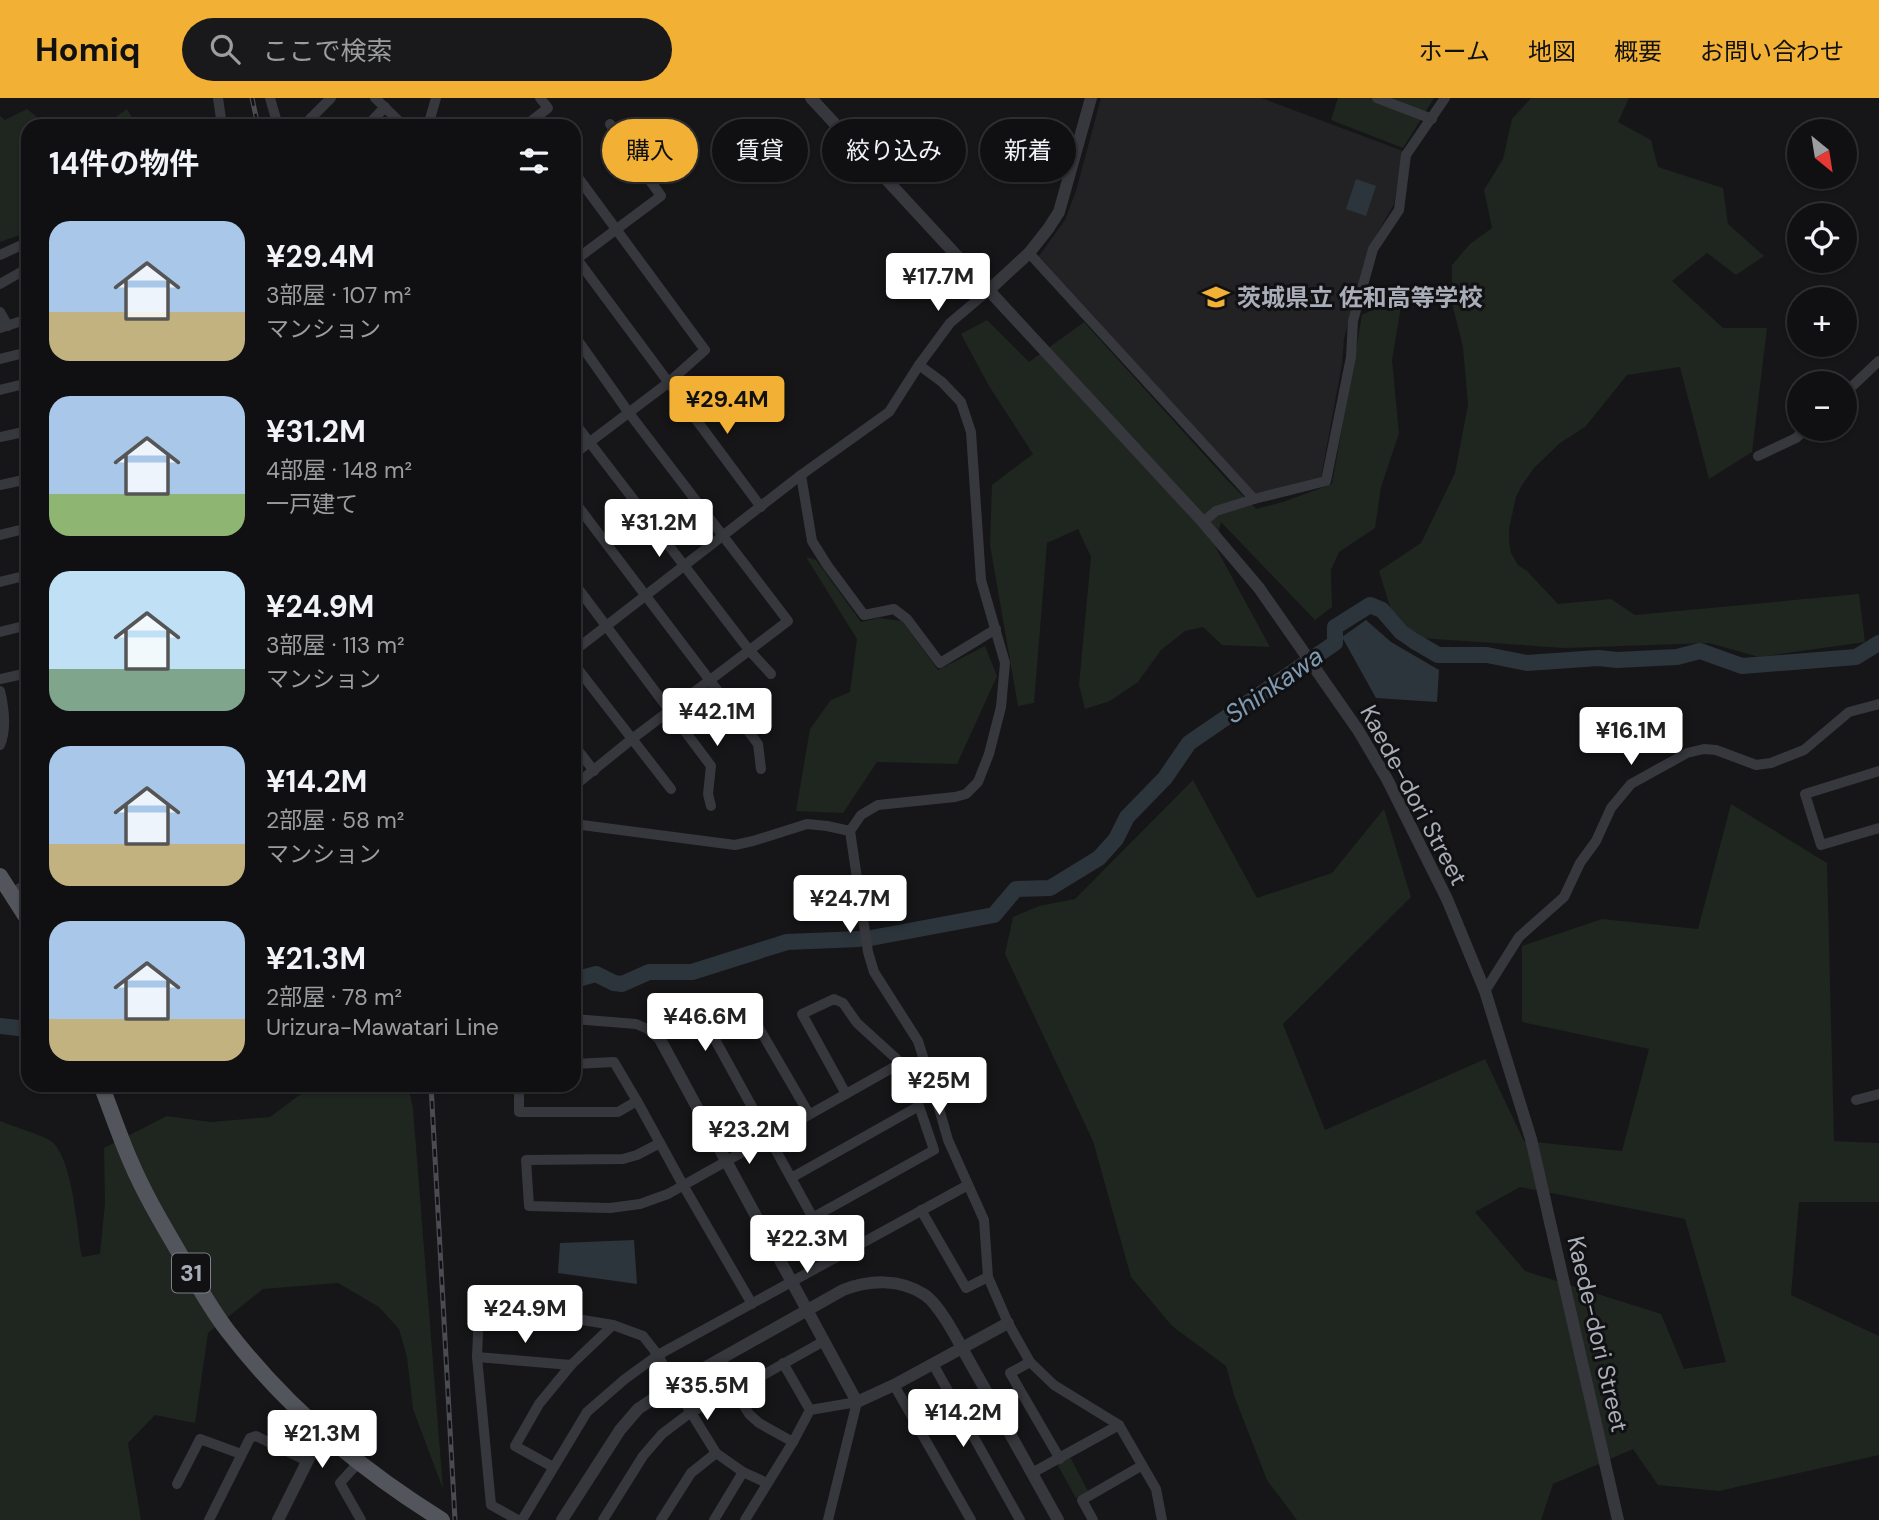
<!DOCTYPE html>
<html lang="ja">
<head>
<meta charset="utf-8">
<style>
	:root { --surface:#101012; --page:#19191b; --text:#f1f3f6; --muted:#9c9d9f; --line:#303032; --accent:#f2b134 }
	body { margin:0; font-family:"DM Sans","Noto Sans JP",sans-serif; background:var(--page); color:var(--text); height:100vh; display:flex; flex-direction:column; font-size:26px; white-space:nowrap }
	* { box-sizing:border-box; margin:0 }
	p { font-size:23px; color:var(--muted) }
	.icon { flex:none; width:38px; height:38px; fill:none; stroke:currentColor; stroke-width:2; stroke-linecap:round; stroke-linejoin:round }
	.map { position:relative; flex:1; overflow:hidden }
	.side { position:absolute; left:21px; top:21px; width:560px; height:973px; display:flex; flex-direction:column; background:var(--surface); border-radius:21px; box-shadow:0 2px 5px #0004,0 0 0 2px var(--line) }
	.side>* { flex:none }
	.guide { position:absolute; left:602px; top:21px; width:665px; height:63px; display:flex; gap:14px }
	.needle { width:46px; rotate:150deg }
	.buttons { position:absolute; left:1787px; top:21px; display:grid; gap:14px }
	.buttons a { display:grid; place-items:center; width:70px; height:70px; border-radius:50%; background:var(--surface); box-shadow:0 2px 5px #0004,0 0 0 2px var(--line); font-size:35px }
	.price { position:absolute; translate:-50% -60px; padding:0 16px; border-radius:7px; background:#fff; color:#222; font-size:23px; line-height:46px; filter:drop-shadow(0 2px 4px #0008) }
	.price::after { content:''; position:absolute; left:50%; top:42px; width:21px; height:16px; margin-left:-10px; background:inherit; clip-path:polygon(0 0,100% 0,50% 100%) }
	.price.on { background:var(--accent); color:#111 }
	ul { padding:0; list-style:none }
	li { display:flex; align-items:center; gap:21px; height:175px; padding:0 28px }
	li span { display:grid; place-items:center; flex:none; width:196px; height:140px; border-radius:21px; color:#555 }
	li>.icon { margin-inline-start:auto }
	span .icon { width:84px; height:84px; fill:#fffc; stroke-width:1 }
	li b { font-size:30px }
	h2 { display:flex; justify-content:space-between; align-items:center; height:84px; padding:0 28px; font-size:30px }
	.tag { padding:0 24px; border-radius:32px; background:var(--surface); box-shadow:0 2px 5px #0004,0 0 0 2px var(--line); font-size:24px; line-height:63px }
	.tag.on { background:var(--accent); color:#111 }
	header { display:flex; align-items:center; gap:42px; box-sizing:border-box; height:98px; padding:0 35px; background:var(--accent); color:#111 }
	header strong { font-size:33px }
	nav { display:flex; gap:38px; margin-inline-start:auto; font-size:24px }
	.search { width:490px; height:63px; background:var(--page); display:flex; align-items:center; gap:18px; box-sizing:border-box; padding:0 24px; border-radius:38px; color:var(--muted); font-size:26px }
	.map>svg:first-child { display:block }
</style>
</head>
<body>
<header>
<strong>Homiq</strong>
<div class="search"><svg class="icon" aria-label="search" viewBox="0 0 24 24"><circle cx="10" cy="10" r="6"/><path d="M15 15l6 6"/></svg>ここで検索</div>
<nav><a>ホーム</a><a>地図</a><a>概要</a><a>お問い合わせ</a></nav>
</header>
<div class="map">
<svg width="1879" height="1422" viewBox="0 0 1879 1422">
	<rect width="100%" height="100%" fill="#161618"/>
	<polygon fill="#222225" points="1101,0 1261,0 1403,53 1394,106 1368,152 1344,241 1342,266 1321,380 1255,396 1039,158 1065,122 1076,93"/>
	<g fill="#1e261f" fill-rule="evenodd">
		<polygon points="1338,0 1434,0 1403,50 1331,22"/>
		<polygon points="1531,0 1629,0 1618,24 1651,42 1658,69 1723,90 1728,126 1764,158 1736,177 1707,155 1672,183 1723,230 1767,230 1752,354 1709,381 1680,269 1627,277 1585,329 1560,345 1534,370 1522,387 1516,399 1509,431 1509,443 1511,455 1518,467 1527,473 1558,506 1611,501 1635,517 1859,496 1865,544 1759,559 1709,545 1564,550 1420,540 1393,518 1379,473 1421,445 1455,375 1468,307 1463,249 1452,205 1452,167 1470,146 1492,130 1484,92 1503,61 1512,21"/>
		<polygon points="27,11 48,28 28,28 28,134 0,144 0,18 5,22"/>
		<polygon points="127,11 137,28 107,28 110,23"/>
		<polygon points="1403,196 1392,262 1399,335 1381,389 1375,430 1339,454 1331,472 1332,509 1315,522 1221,424 1215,448 1270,549 1222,547 1203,529 1185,533 1161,552 1138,584 1110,603 1085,611 1079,587 1091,459 1078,431 1047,445 1034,605 1018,608 990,447 992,387 1033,356 989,288 961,236 987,222 1029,264 1084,224 1227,382 1256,411 1283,404 1332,386 1362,217"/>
		<polygon points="806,459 816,462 861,524 878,520 902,523 938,572 985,548 997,578 957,666 877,664 843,715 796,713 810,631 831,602 850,594 857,541"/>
		<path d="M1193 682 1257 800 1332 775 1384 711 1411 799 1283 926 1325 1032 1485 961 1524 1043 1622 1053 1649 951 1522 924V848L1602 821 1698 831 1731 706 1827 765 1834 1043 1879 1045V1104H1799L1791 1197 1879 1238V1357L1719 1393 1658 1387 1633 1351 1553 1386 1541 1422H1297L1267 1382 1235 1300 1226 1268 1172 1228 1131 1179 1093 1043 1005 856 1013 819 1039 808 1075 801ZM1520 1089 1685 1121 1726 1264 1684 1271 1661 1216 1525 1173 1475 1114Z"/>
		<path d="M313 987H408L413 1011 443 1391 413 1311 407 1259 399 1231 379 1209 338 1185 263 1191 208 1235 195 1325 155 1317 128 1345 141 1422H0V1023C12 1028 42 1037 51 1043 73 1059 77 1133 82 1159L100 1156 105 1105 104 1050 167 1018 210 1024 270 1019Z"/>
		<polygon points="1070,1359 1088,1393 1076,1400 1057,1366"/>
	</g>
	<g fill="#2c353c">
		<polygon points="1356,81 1376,88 1366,118 1346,111"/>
		<polygon points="1366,522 1391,544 1439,572 1437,604 1376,600 1342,539"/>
		<polygon points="634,1142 637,1186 558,1175 560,1145"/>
	</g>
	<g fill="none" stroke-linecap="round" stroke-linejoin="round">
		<g stroke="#2c353c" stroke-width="16">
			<polyline points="871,840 994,817 1016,791 1050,790 1099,760 1116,741 1127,719 1165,680 1189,645 1335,545 1335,529 1370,507 1382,512 1401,534 1414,543 1438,557 1487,557 1527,565 1598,560 1617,562 1677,559 1700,553 1742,568 1856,559 1879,545"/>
			<polyline points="574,882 596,876 614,885 622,886 649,874 692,874 787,844 859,841"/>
			<polyline points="0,928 28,931"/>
		</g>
		<g stroke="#37383d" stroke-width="10">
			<polyline points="218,0 222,28"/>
			<polyline points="270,0 278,28"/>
			<polyline points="375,0 404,28"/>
			<polyline points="1377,0 1432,21"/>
			<polyline points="303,28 331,0"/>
			<polyline points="367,28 385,9"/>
			<polyline points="428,28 436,0"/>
			<polyline points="525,28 548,10 540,0"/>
			<polyline points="574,74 705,252 668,285 574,356"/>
			<polyline points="1029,155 1254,401"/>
			<polyline points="0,157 28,144"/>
			<polyline points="574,157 761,409"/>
			<polyline points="574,163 661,98 610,26"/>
			<polyline points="0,186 28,170"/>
			<polyline points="0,214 8,228"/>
			<polyline points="0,230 28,221"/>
			<polyline points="574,237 629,315 788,523 632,641 574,688"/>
			<polyline points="0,261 28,254"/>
			<polyline points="919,267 942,284 961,304 971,334 981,482 1005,565 1001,609 989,656 978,684 966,696 955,699 878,707 861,717 850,733 868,854 874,874 918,943 934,993 948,1042 984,1122 988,1179 1008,1225 1030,1264 1054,1287 1119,1327 1156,1391 1162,1422"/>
			<polyline points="0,292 28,285"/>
			<polyline points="1844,296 1879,263"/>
			<polyline points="574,324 749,552 771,576"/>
			<polyline points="0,339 28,333"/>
			<polyline points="1758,358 1796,340 1806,331"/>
			<polyline points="801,377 812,443 827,467 864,517 894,511 907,521 940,565 996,531"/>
			<polyline points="0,387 28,381"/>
			<polyline points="574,403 758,646 761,671"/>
			<polyline points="1203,424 1216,413 1254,401 1326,383 1351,259 1353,223 1373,151 1399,112 1406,57 1445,0"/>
			<polyline points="0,437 28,430"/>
			<polyline points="0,484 28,477"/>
			<polyline points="574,485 711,668 708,696 711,708"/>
			<polyline points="0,534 28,527"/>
			<polyline points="574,553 801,377 889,314 919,267 950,225 989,192"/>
			<polyline points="574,566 671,691"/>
			<polyline points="0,581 28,575"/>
			<path d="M0 593C4 610 7 631 0 647"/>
			<polyline points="574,647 594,673"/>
			<polyline points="1879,673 1805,696 1821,747 1879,730"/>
			<polyline points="574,732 582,727 735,747 753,743 807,726 827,728 850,733"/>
			<polyline points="1485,893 1519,839 1564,799 1580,765 1596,743 1611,710 1631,686 1687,655 1704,651 1716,652 1756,667 1771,665 1804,652 1849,614 1879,606"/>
			<polyline points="574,921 636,926 648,931 661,943"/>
			<polyline points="574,966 614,964 637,1003 683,1087 752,1206"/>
			<polyline points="519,987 519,1014 618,1014 637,1003"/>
			<polyline points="1856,1002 1879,996"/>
			<polyline points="809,1016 745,906 707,927 835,1160"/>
			<polyline points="660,1045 637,1057 623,1061 526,1062 529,1108 610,1110 640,1106 668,1096 901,965 857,925 843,905 834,901 802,916 846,996"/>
			<polyline points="791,1080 919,1008 934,1052 812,1120"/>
			<polyline points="921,1112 966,1190 988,1179"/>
			<polyline points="477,1259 571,1267"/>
			<polyline points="1030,1264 1010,1275 1060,1361"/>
			<polyline points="783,1265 810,1312"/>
			<polyline points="933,1266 1020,1422"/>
			<polyline points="894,1287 971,1422"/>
			<polyline points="735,1293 749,1316 759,1325 793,1344"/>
			<polyline points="359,1364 340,1385 361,1422"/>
			<polyline points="553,1369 515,1348 539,1306 571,1267 613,1227"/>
			<polyline points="1032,1375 1119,1327"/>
			<polyline points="177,1386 200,1341 241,1356"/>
			<polyline points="209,1422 250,1340 256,1338 307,1363"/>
			<polyline points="518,1422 491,1407 477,1259 479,1212 540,1215 613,1227 643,1238 658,1257 674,1287 716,1355 743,1374 767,1385"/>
			<polyline points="522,1422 587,1314 625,1281 658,1257 968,1087"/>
			<polyline points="603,1422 643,1358 662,1336 691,1314 735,1293 824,1243"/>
			<polyline points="661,1422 691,1375 716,1355"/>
			<polyline points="714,1422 743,1374"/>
			<polyline points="745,1422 793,1344 810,1312 857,1304 828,1422"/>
			<polyline points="1093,1422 1082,1402 1141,1368"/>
		</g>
		<g stroke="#37383d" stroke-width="12">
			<polyline points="811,0 1203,424 1259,490 1358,632 1387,681 1447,801 1485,893 1531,1041 1618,1422"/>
			<polyline points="989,192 1029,155 1048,131 1059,114 1091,0"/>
			<polyline points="13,796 28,786"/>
			<polyline points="661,943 857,1304 894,1287 1008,1225"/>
			<polyline points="278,1422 322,1334"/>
			<path d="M562 1422 620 1332 638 1311 674 1287 843 1192C869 1182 900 1180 925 1197 942 1209 961 1249 972 1268 1001 1319 1029 1370 1058 1422"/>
		</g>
		<g stroke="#53555c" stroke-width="16">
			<polyline points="0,778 28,822"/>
			<path d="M101 987C111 1012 119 1037 130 1062 143 1093 160 1122 177 1151 193 1179 208 1207 227 1232 285 1308 361 1372 442 1422"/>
		</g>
		<defs>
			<g id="rail">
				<polyline points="252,0 258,28"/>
				<polyline points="431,987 455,1422"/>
			</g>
		</defs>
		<use href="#rail" stroke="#4a4c52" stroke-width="5"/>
		<use href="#rail" stroke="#111113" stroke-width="2.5" stroke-dasharray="8" stroke-linecap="butt"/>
	</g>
	<defs>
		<symbol id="school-bare" viewBox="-9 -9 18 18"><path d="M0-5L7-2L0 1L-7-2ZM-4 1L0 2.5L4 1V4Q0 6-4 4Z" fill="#f2b134" stroke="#111113" stroke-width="2.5" paint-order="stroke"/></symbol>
	</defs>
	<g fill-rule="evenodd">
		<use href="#school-bare" x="1197" y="180" width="38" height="38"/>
	</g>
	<g text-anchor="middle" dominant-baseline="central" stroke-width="6" stroke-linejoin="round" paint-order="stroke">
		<rect fill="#111113" stroke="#7b7e86" stroke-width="2" x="172" y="1155.5" width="38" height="39" rx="5"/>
		<g font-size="23" font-weight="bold" fill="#a8adb8">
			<text x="191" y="1175">31</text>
		</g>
		<g font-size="24" font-weight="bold" fill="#a8adb8" stroke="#111113" text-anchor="start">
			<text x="1237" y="199">茨城県立 佐和高等学校</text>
		</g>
		<g font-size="24" fill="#a8adb8" stroke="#111113">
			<text transform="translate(1414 697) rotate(62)">Kaede-dori Street</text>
			<text transform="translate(1598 1236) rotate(77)">Kaede-dori Street</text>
		</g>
		<g font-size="26" font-style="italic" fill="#7f9bb3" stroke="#111113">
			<text transform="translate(1274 587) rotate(-35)">Shinkawa</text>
		</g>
	</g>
</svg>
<div class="buttons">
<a><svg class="needle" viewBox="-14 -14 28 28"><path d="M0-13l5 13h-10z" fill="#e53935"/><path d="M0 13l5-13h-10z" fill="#9c9d9f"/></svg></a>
<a><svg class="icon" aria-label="locate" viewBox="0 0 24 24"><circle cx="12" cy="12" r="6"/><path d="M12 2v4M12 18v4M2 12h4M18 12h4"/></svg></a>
<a>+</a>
<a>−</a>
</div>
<b class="price" style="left:938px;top:215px">¥17.7M</b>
<b class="price on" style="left:727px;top:338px">¥29.4M</b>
<b class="price" style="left:659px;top:461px">¥31.2M</b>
<b class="price" style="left:717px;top:650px">¥42.1M</b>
<b class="price" style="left:1631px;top:669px">¥16.1M</b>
<b class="price" style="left:850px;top:837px">¥24.7M</b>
<b class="price" style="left:705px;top:955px">¥46.6M</b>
<b class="price" style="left:939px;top:1019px">¥25M</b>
<b class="price" style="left:749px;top:1068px">¥23.2M</b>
<b class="price" style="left:807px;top:1177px">¥22.3M</b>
<b class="price" style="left:525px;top:1247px">¥24.9M</b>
<b class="price" style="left:707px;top:1324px">¥35.5M</b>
<b class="price" style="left:963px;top:1351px">¥14.2M</b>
<b class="price" style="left:322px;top:1372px">¥21.3M</b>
<div class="guide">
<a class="tag on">購入</a>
<a class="tag">賃貸</a>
<a class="tag">絞り込み</a>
<a class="tag">新着</a>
</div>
<section class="side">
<h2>14件の物件<svg class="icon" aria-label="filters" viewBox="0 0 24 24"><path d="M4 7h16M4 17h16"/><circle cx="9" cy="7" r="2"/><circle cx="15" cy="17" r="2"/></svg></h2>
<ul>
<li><span style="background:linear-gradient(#a9c7e8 65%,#c2b280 0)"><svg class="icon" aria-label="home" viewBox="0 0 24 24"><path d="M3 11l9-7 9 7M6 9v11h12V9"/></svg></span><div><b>¥29.4M</b><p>3部屋 · 107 m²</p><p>マンション</p></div></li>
<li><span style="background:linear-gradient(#a9c7e8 70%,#8fb573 0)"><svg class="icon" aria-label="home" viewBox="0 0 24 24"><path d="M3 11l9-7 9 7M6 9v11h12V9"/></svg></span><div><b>¥31.2M</b><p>4部屋 · 148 m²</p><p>一戸建て</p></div></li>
<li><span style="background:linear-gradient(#bfe0f5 70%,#7fa58c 0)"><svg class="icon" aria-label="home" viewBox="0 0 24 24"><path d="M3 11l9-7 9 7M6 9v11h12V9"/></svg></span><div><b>¥24.9M</b><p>3部屋 · 113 m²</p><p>マンション</p></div></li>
<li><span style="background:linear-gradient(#a9c7e8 70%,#c2b280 0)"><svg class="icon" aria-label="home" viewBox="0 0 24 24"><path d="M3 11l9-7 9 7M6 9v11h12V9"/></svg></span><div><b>¥14.2M</b><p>2部屋 · 58 m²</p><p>マンション</p></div></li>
<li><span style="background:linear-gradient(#a9c7e8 70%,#c2b280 0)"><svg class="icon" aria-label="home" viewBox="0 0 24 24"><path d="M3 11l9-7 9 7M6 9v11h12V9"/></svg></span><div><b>¥21.3M</b><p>2部屋 · 78 m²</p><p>Urizura-Mawatari Line</p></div></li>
</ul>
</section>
</div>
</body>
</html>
